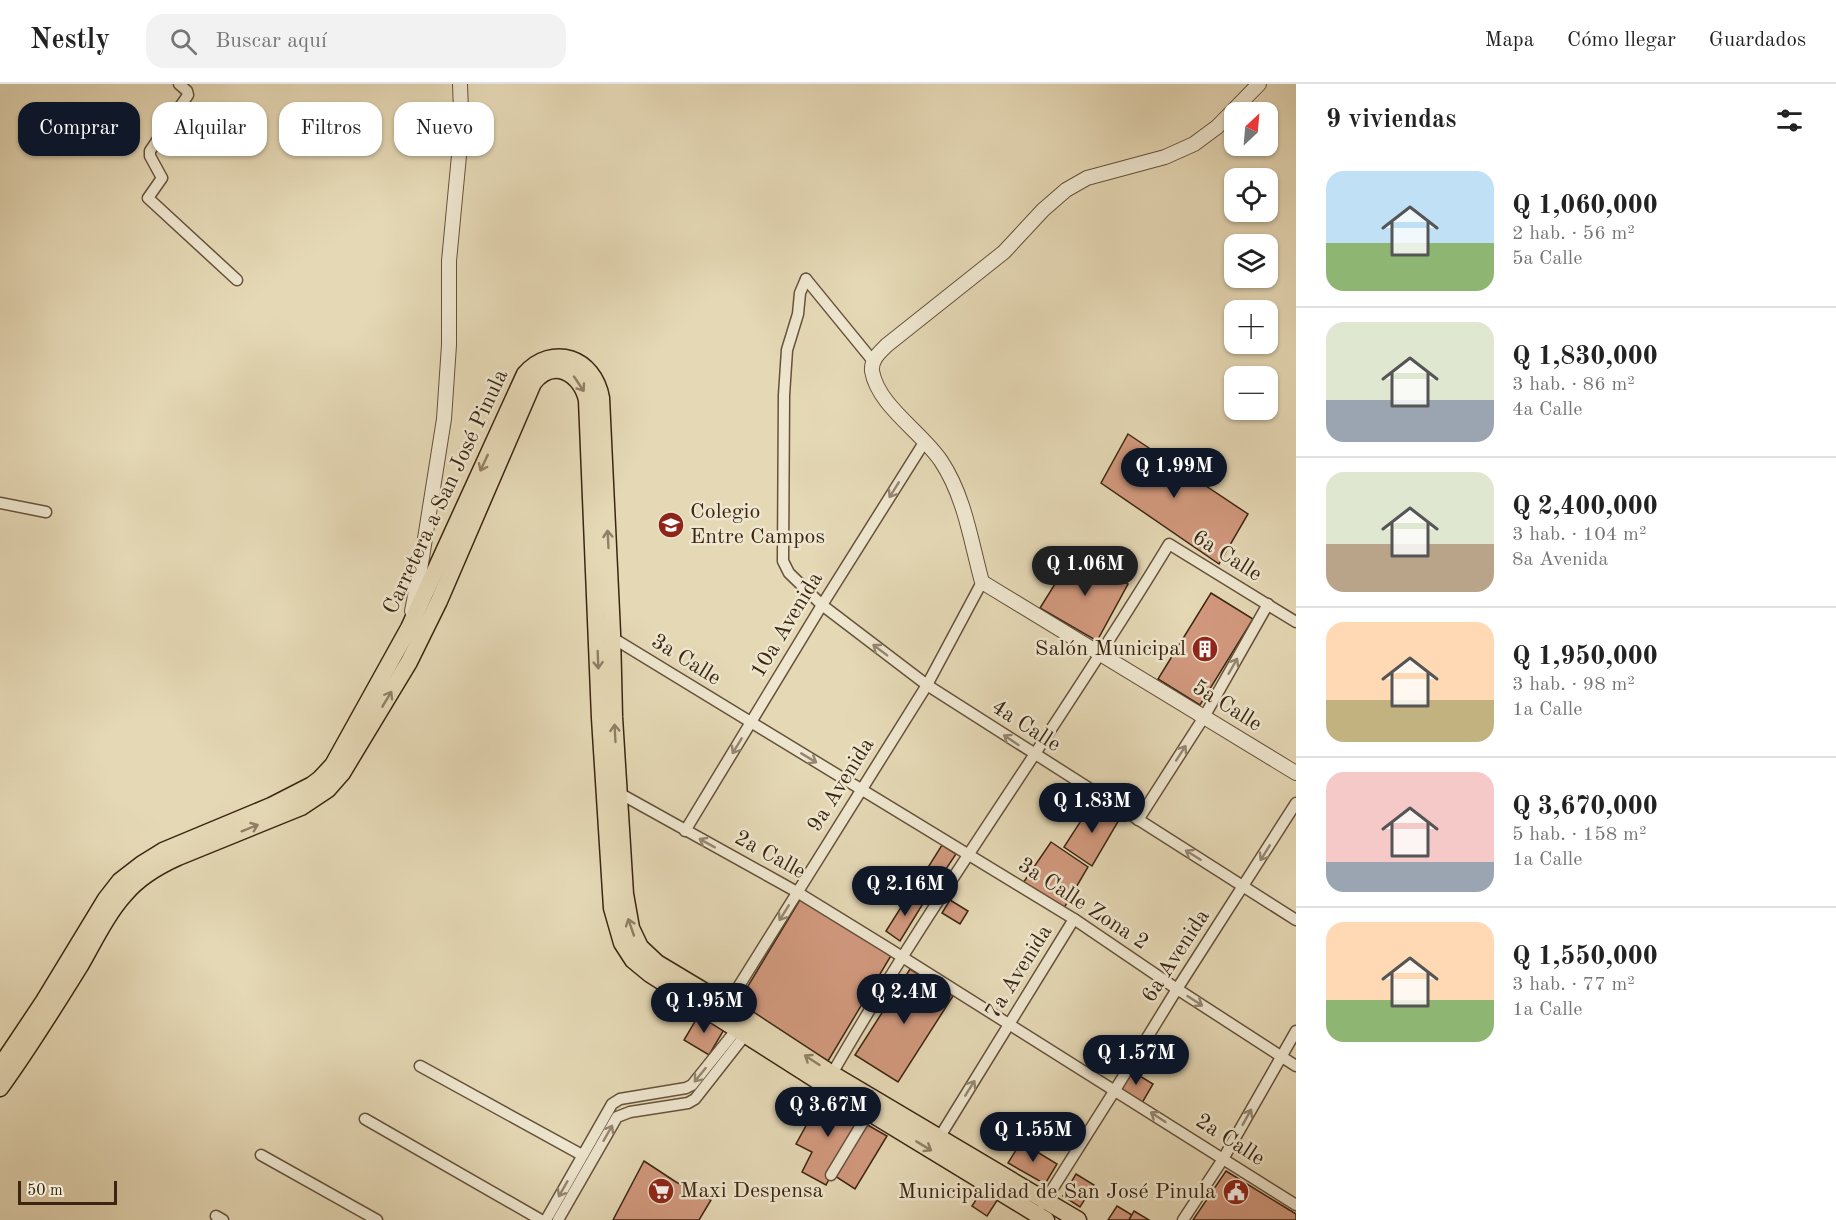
<!DOCTYPE html>
<html lang="es">
<head>
<meta charset="utf-8">
<style>
	:root { --surface:#fff; --page:#f2f2f2; --text:#222; --muted:#767676; --line:#e0e0e0; --accent:#111827 }
	body { margin:0; font-family:"Old Standard TT",serif; background:var(--page); color:var(--text); height:100vh; display:flex; flex-direction:column; font-size:22px; white-space:nowrap }
	* { box-sizing:border-box; margin:0 }
	p { font-size:20px; color:var(--muted) }
	.icon { flex:none; width:33px; height:33px; fill:none; stroke:currentColor; stroke-width:2; stroke-linecap:round; stroke-linejoin:round }
	.map { position:relative; flex:1; overflow:hidden }
	.sheet { display:flex; flex-direction:column; background:var(--surface); width:540px }
	.sheet>* { flex:none }
	.hud { position:absolute; left:18px; top:18px; width:570px; height:54px; display:flex; gap:12px }
	.needle { width:39px; rotate:26deg }
	.fabs { position:absolute; left:1224px; top:18px; display:grid; gap:12px }
	.fabs a { display:grid; place-items:center; width:54px; height:54px; border-radius:12px; background:var(--surface); box-shadow:0 2px 4px #0004; font-size:30px }
	.scale { position:absolute; left:18px; bottom:15px; width:99px; box-sizing:border-box; padding-left:6px; border:3px solid #3c2612; border-top:0; font-size:16px; line-height:21px; white-space:nowrap; color:#3c2612; -webkit-text-stroke:4px #eee6cf; paint-order:stroke }
	.price { position:absolute; translate:-50% -51px; padding:0 14px; border-radius:21px; background:var(--accent); color:#fff; font-size:20px; line-height:39px; filter:drop-shadow(0 2px 3px #0008) }
	.price::after { content:''; position:absolute; left:50%; top:36px; width:18px; height:14px; margin-left:-9px; background:inherit; clip-path:polygon(0 0,100% 0,50% 100%) }
	.price.selected { background:#222; color:#fff }
	ul { padding:0; list-style:none }
	li { display:flex; align-items:center; gap:18px; height:150px; padding:0 30px }
	li+li { border-top:2px solid var(--line) }
	li span { display:grid; place-items:center; flex:none; width:168px; height:120px; border-radius:18px; color:#555 }
	li>.icon { margin-inline-start:auto }
	span .icon { width:72px; height:72px; fill:#fffc; stroke-width:1 }
	li b { font-size:26px }
	h2 { display:flex; justify-content:space-between; align-items:center; height:72px; padding:0 30px; font-size:26px }
	.tag { padding:0 21px; border-radius:18px; background:var(--surface); box-shadow:0 2px 4px #0004; font-size:21px; line-height:54px }
	.tag.selected { background:var(--accent); color:#fff }
	header { display:flex; align-items:center; gap:36px; box-sizing:border-box; height:84px; padding:0 30px; background:var(--surface); border-bottom:2px solid var(--line) }
	header strong { font-size:28px }
	nav { display:flex; gap:33px; margin-inline-start:auto; font-size:21px }
	.search { width:420px; height:54px; background:var(--page); display:flex; align-items:center; gap:15px; box-sizing:border-box; padding:0 21px; border-radius:18px; color:var(--muted); font-size:22px }
	main { display:flex; flex:1; min-height:0 }
	.map>svg:first-child { display:block }
</style>
</head>
<body>
<header>
<strong>Nestly</strong>
<div class="search"><svg class="icon" aria-label="search" viewBox="0 0 24 24"><circle cx="10" cy="10" r="6"/><path d="M15 15l6 6"/></svg>Buscar aquí</div>
<nav><a>Mapa</a><a>Cómo llegar</a><a>Guardados</a></nav>
</header>
<main>
<div class="map">
<svg width="1296" height="1136" viewBox="0 0 1296 1136">
	<rect width="100%" height="100%" fill="#e5d8b5"/>
	<filter id="stains"><feTurbulence type="fractalNoise" baseFrequency=".00333" numOctaves="4"/><feColorMatrix values="0 0 0 0 .2 0 0 0 0 .09 0 0 0 0 .02 0 0 0 .5 -.17"/></filter>
	<radialGradient id="worn" r=".72"><stop offset=".6" stop-color="#630" stop-opacity="0"/><stop offset="1" stop-color="#630" stop-opacity=".3"/></radialGradient>
	<g fill="#d2997e" stroke="#3c2612" stroke-width="1.5">
		<polygon points="1128,350 1248,430 1219,480 1101,399"/>
		<polygon points="1073,471 1128,500 1097,557 1040,524"/>
		<polygon points="1211,509 1253,535 1200,621 1158,595"/>
		<polygon points="1093,718 1119,736 1092,782 1064,763"/>
		<polygon points="1051,758 1088,783 1064,824 1023,799"/>
		<polygon points="942,761 956,770 930,809 917,801"/>
		<polygon points="910,809 924,818 900,857 886,847"/>
		<polygon points="801,814 892,870 828,977 736,922"/>
		<polygon points="950,816 968,827 960,840 942,829"/>
		<polygon points="910,885 953,912 898,998 855,971"/>
		<polygon points="700,929 725,944 709,971 684,956"/>
		<polygon points="1130,986 1153,1000 1142,1019 1119,1005"/>
		<polygon points="823,1011 863,1032 826,1101 802,1088 812,1068 796,1060"/>
		<polygon points="866,1040 887,1052 855,1105 835,1092"/>
		<polygon points="1021,1058 1057,1080 1045,1100 1008,1079"/>
		<polygon points="644,1077 676,1098 711,1116 699,1136 613,1136"/>
		<polygon points="1226,1087 1296,1130 1296,1136 1193,1136"/>
		<polygon points="1076,1090 1094,1101 1080,1123 1063,1112"/>
		<polygon points="983,1105 998,1115 987,1132 972,1122"/>
		<polygon points="1117,1122 1132,1131 1129,1136 1108,1136"/>
		<polygon points="1134,1127 1149,1136 1129,1136"/>
	</g>
	<g fill="none" stroke-linecap="round" stroke-linejoin="round">
		<defs>
			<g id="minor">
				<polyline points="179,0 187,7 188,11 150,67 150,72 162,94 148,114 237,196"/>
				<polyline points="806,195 800,209 798,230 787,266 784,311 783,477 789,489 822,521 927,601 1296,836"/>
				<polyline points="806,195 873,277"/>
				<polyline points="0,419 46,428"/>
				<polyline points="608,551 1074,835 1177,905 1296,982"/>
				<polyline points="619,709 797,808 888,864 1296,1121"/>
				<polyline points="1138,736 1204,633 1268,520"/>
				<polyline points="685,747 822,521 925,357"/>
				<polyline points="727,921 927,601 982,498"/>
				<polyline points="420,982 582,1071"/>
				<path d="M829 995C934 811 1060 641 1169 460L1296 538"/>
				<polyline points="365,1035 541,1136"/>
				<polyline points="939,1054 1074,835"/>
				<polyline points="261,1071 377,1136"/>
				<polyline points="831,1091 869,1028"/>
				<polyline points="1043,1120 1115,1006 1177,905 1296,719"/>
				<polyline points="216,1132 223,1136"/>
				<polyline points="546,1136 612,1020 620,1015 686,1004 692,1001 737,945"/>
				<polyline points="558,1136 617,1033 630,1028 688,1019 695,1015 746,950"/>
				<polyline points="1183,1136 1223,1075 1296,947"/>
			</g>
			<g id="tertiary">
				<path d="M1259 0 1217 43 1194 60 1165 73 1087 94 1066 106 1043 126 1004 168 887 261C880 268 871 275 872 287 878 322 922 348 941 377 965 413 971 458 982 498L1296 689"/>
				<polyline points="412,527 420,486 444,335 449,261 449,177 460,61 461,28 460,0"/>
			</g>
			<g id="primary">
				<path d="M0 983 44 917 106 815 120 797 142 780 163 767 271 722 312 701 320 695 333 681 409 544 525 290C553 259 594 274 601 314L612 549 614 633 625 810 631 844 640 863 657 879 727 921 832 990 1078 1136"/>
				<path d="M0 1004C29 964 55 922 81 880 94 857 107 830 125 810 139 793 158 782 178 773L301 723 328 705 342 689 409 578 439 517 533 299C553 273 581 289 587 316L600 634 612 824 622 859 633 876 650 890 826 1002 1046 1136"/>
			</g>
		</defs>
		<use href="#minor" stroke="#66523b" stroke-width="13"/>
		<use href="#tertiary" stroke="#66523b" stroke-width="16"/>
		<use href="#primary" stroke="#3c2612" stroke-width="19"/>
		<use href="#minor" stroke="#eee6cf" stroke-width="10"/>
		<use href="#tertiary" stroke="#eee6cf" stroke-width="14"/>
		<use href="#primary" stroke="#e5d8b5" stroke-width="16"/>
	</g>
	<defs><path id="oneway-shaft" d="M-6 0H5M1.5-3L5.5 0L1.5 3" fill="none" stroke-width="1.6" stroke-linecap="round" stroke-linejoin="round" transform="scale(1.5)"/></defs>
	<g stroke="#907f64">
		<use href="#oneway-shaft" transform="translate(579 300) rotate(56)"/>
		<use href="#oneway-shaft" transform="translate(484 379) rotate(115)"/>
		<use href="#oneway-shaft" transform="translate(608 455) rotate(-93)"/>
		<use href="#oneway-shaft" transform="translate(598 576) rotate(88)"/>
		<use href="#oneway-shaft" transform="translate(387 615) rotate(-59)"/>
		<use href="#oneway-shaft" transform="translate(615 649) rotate(-93)"/>
		<use href="#oneway-shaft" transform="translate(250 744) rotate(-22)"/>
		<use href="#oneway-shaft" transform="translate(631 843) rotate(-109)"/>
		<use href="#oneway-shaft" transform="translate(812 976) rotate(-147)"/>
		<use href="#oneway-shaft" transform="translate(924 1062) rotate(31)"/>
	</g>
	<g stroke="#958670">
		<use href="#oneway-shaft" transform="translate(894 406) rotate(122)"/>
		<use href="#oneway-shaft" transform="translate(880 566) rotate(-143)"/>
		<use href="#oneway-shaft" transform="translate(1233 582) rotate(-60)"/>
		<use href="#oneway-shaft" transform="translate(1011 656) rotate(-146)"/>
		<use href="#oneway-shaft" transform="translate(737 662) rotate(121)"/>
		<use href="#oneway-shaft" transform="translate(1181 669) rotate(-57)"/>
		<use href="#oneway-shaft" transform="translate(809 674) rotate(31)"/>
		<use href="#oneway-shaft" transform="translate(707 759) rotate(-151)"/>
		<use href="#oneway-shaft" transform="translate(1265 769) rotate(122)"/>
		<use href="#oneway-shaft" transform="translate(1193 771) rotate(-148)"/>
		<use href="#oneway-shaft" transform="translate(784 829) rotate(122)"/>
		<use href="#oneway-shaft" transform="translate(1195 917) rotate(33)"/>
		<use href="#oneway-shaft" transform="translate(700 991) rotate(129)"/>
		<use href="#oneway-shaft" transform="translate(970 1004) rotate(-58)"/>
		<use href="#oneway-shaft" transform="translate(1158 1033) rotate(-147)"/>
		<use href="#oneway-shaft" transform="translate(1247 1033) rotate(-61)"/>
		<use href="#oneway-shaft" transform="translate(608 1049) rotate(-60)"/>
		<use href="#oneway-shaft" transform="translate(563 1105) rotate(120)"/>
	</g>
	<defs>
		<symbol id="school-disc" viewBox="-11 -11 22 22"><circle r="9.5" fill="#8f2418" stroke="#eee6cf"/><path d="M0-5L7-2L0 1L-7-2ZM-4 1L0 2.5L4 1V4Q0 6-4 4Z" fill="#fff"/></symbol>
		<symbol id="building-disc" viewBox="-11 -11 22 22"><circle r="9.5" fill="#8f2418" stroke="#eee6cf"/><path d="M-4-6H4V6H1V3H-1V6H-4ZM-2.5-4.3h1.7v1.8h-1.7ZM.8-4.3h1.7v1.8H.8ZM-2.5-1h1.7V.8h-1.7ZM.8-1h1.7V.8H.8Z" fill="#fff"/></symbol>
		<symbol id="supermarket-disc" viewBox="-11 -11 22 22"><circle r="9.5" fill="#8f2418" stroke="#eee6cf"/><path d="M-6-5.5h2.5l.6 2H6L4.5 2H-2.5L-4.4-4H-6ZM-1.5 3.2a1.3 1.3 0 1 0 .1 0ZM3 3.2a1.3 1.3 0 1 0 .1 0Z" fill="#fff"/></symbol>
		<symbol id="civic-disc" viewBox="-11 -11 22 22"><circle r="9.5" fill="#8f2418" stroke="#eee6cf"/><path d="M-.6-6.5H3V-4.5H.6V-3L4-1V1h2V6H-6V1h2V-1L-.6-3ZM-1.2 2.5V6h2.4V2.5Z" fill="#fff"/></symbol>
	</defs>
	<g fill-rule="evenodd">
		<use href="#school-disc" x="656" y="426" width="30" height="30"/>
		<use href="#building-disc" x="1190" y="550" width="30" height="30"/>
		<use href="#supermarket-disc" x="646" y="1092" width="30" height="30"/>
		<use href="#civic-disc" x="1221" y="1093" width="30" height="30"/>
	</g>
	<g text-anchor="middle" dominant-baseline="central" stroke-width="5" stroke-linejoin="round" paint-order="stroke">
		<g font-size="22" fill="#3c2612" stroke="#eee6cf">
			<text transform="translate(446 408) rotate(-65)">Carretera a San José Pinula</text>
			<text transform="translate(1227 472) rotate(32)">6a Calle</text>
			<text transform="translate(787 541) rotate(-59)">10a Avenida</text>
			<text transform="translate(686 576) rotate(32)">3a Calle</text>
			<text transform="translate(1227 622) rotate(32)">5a Calle</text>
			<text transform="translate(1026 642) rotate(33)">4a Calle</text>
			<text transform="translate(841 701) rotate(-58)">9a Avenida</text>
			<text transform="translate(770 771) rotate(29)">2a Calle</text>
			<text transform="translate(1083 820) rotate(33)">3a Calle Zona 2</text>
			<text transform="translate(1176 872) rotate(-57)">6a Avenida</text>
			<text transform="translate(1019 888) rotate(-58)">7a Avenida</text>
			<text transform="translate(1230 1056) rotate(33)">2a Calle</text>
		</g>
		<g font-size="22" fill="#3c2612" stroke="#eee6cf" text-anchor="start">
			<text x="690" y="428">Colegio<tspan x="690" dy="25">Entre Campos</tspan></text>
			<text x="1186" y="565" text-anchor="end">Salón Municipal</text>
			<text x="680" y="1107">Maxi Despensa</text>
			<text x="1216" y="1108" text-anchor="end">Municipalidad de San José Pinula</text>
		</g>
	</g>
	<rect width="100%" height="100%" filter="url(#stains)"/>
	<rect width="100%" height="100%" fill="url(#worn)"/>
</svg>
<div class="fabs">
<a><svg class="needle" viewBox="-14 -14 28 28"><path d="M0-13l5 13h-10z" fill="#e53935"/><path d="M0 13l5-13h-10z" fill="#767676"/></svg></a>
<a><svg class="icon" aria-label="locate" viewBox="0 0 24 24"><circle cx="12" cy="12" r="6"/><path d="M12 2v4M12 18v4M2 12h4M18 12h4"/></svg></a>
<a><svg class="icon" aria-label="layers" viewBox="0 0 24 24"><path d="M12 4l9 5-9 5-9-5zM3 14l9 5 9-5"/></svg></a>
<a>+</a>
<a>−</a>
</div>
<div class="scale">50 m</div>
<b class="price" style="left:1174px;top:415px">Q 1.99M</b>
<b class="price selected" style="left:1085px;top:513px">Q 1.06M</b>
<b class="price" style="left:1092px;top:750px">Q 1.83M</b>
<b class="price" style="left:905px;top:833px">Q 2.16M</b>
<b class="price" style="left:904px;top:941px">Q 2.4M</b>
<b class="price" style="left:704px;top:950px">Q 1.95M</b>
<b class="price" style="left:1136px;top:1002px">Q 1.57M</b>
<b class="price" style="left:828px;top:1054px">Q 3.67M</b>
<b class="price" style="left:1033px;top:1079px">Q 1.55M</b>
<div class="hud">
<a class="tag selected">Comprar</a>
<a class="tag">Alquilar</a>
<a class="tag">Filtros</a>
<a class="tag">Nuevo</a>
</div>
</div>
<section class="sheet">
<h2>9 viviendas<svg class="icon" aria-label="filters" viewBox="0 0 24 24"><path d="M4 7h16M4 17h16"/><circle cx="9" cy="7" r="2"/><circle cx="15" cy="17" r="2"/></svg></h2>
<ul>
<li><span style="background:linear-gradient(#bfe0f5 60%,#8fb573 0)"><svg class="icon" aria-label="home" viewBox="0 0 24 24"><path d="M3 11l9-7 9 7M6 9v11h12V9"/></svg></span><div><b>Q 1,060,000</b><p>2 hab. · 56 m²</p><p>5a Calle</p></div></li>
<li><span style="background:linear-gradient(#dfe7d0 65%,#9aa5b1 0)"><svg class="icon" aria-label="home" viewBox="0 0 24 24"><path d="M3 11l9-7 9 7M6 9v11h12V9"/></svg></span><div><b>Q 1,830,000</b><p>3 hab. · 86 m²</p><p>4a Calle</p></div></li>
<li><span style="background:linear-gradient(#dfe7d0 60%,#b9a48a 0)"><svg class="icon" aria-label="home" viewBox="0 0 24 24"><path d="M3 11l9-7 9 7M6 9v11h12V9"/></svg></span><div><b>Q 2,400,000</b><p>3 hab. · 104 m²</p><p>8a Avenida</p></div></li>
<li><span style="background:linear-gradient(#ffd9b3 65%,#c2b280 0)"><svg class="icon" aria-label="home" viewBox="0 0 24 24"><path d="M3 11l9-7 9 7M6 9v11h12V9"/></svg></span><div><b>Q 1,950,000</b><p>3 hab. · 98 m²</p><p>1a Calle</p></div></li>
<li><span style="background:linear-gradient(#f6c9c9 75%,#9aa5b1 0)"><svg class="icon" aria-label="home" viewBox="0 0 24 24"><path d="M3 11l9-7 9 7M6 9v11h12V9"/></svg></span><div><b>Q 3,670,000</b><p>5 hab. · 158 m²</p><p>1a Calle</p></div></li>
<li><span style="background:linear-gradient(#ffd9b3 65%,#8fb573 0)"><svg class="icon" aria-label="home" viewBox="0 0 24 24"><path d="M3 11l9-7 9 7M6 9v11h12V9"/></svg></span><div><b>Q 1,550,000</b><p>3 hab. · 77 m²</p><p>1a Calle</p></div></li>
</ul>
</section>
</main>
</body>
</html>
